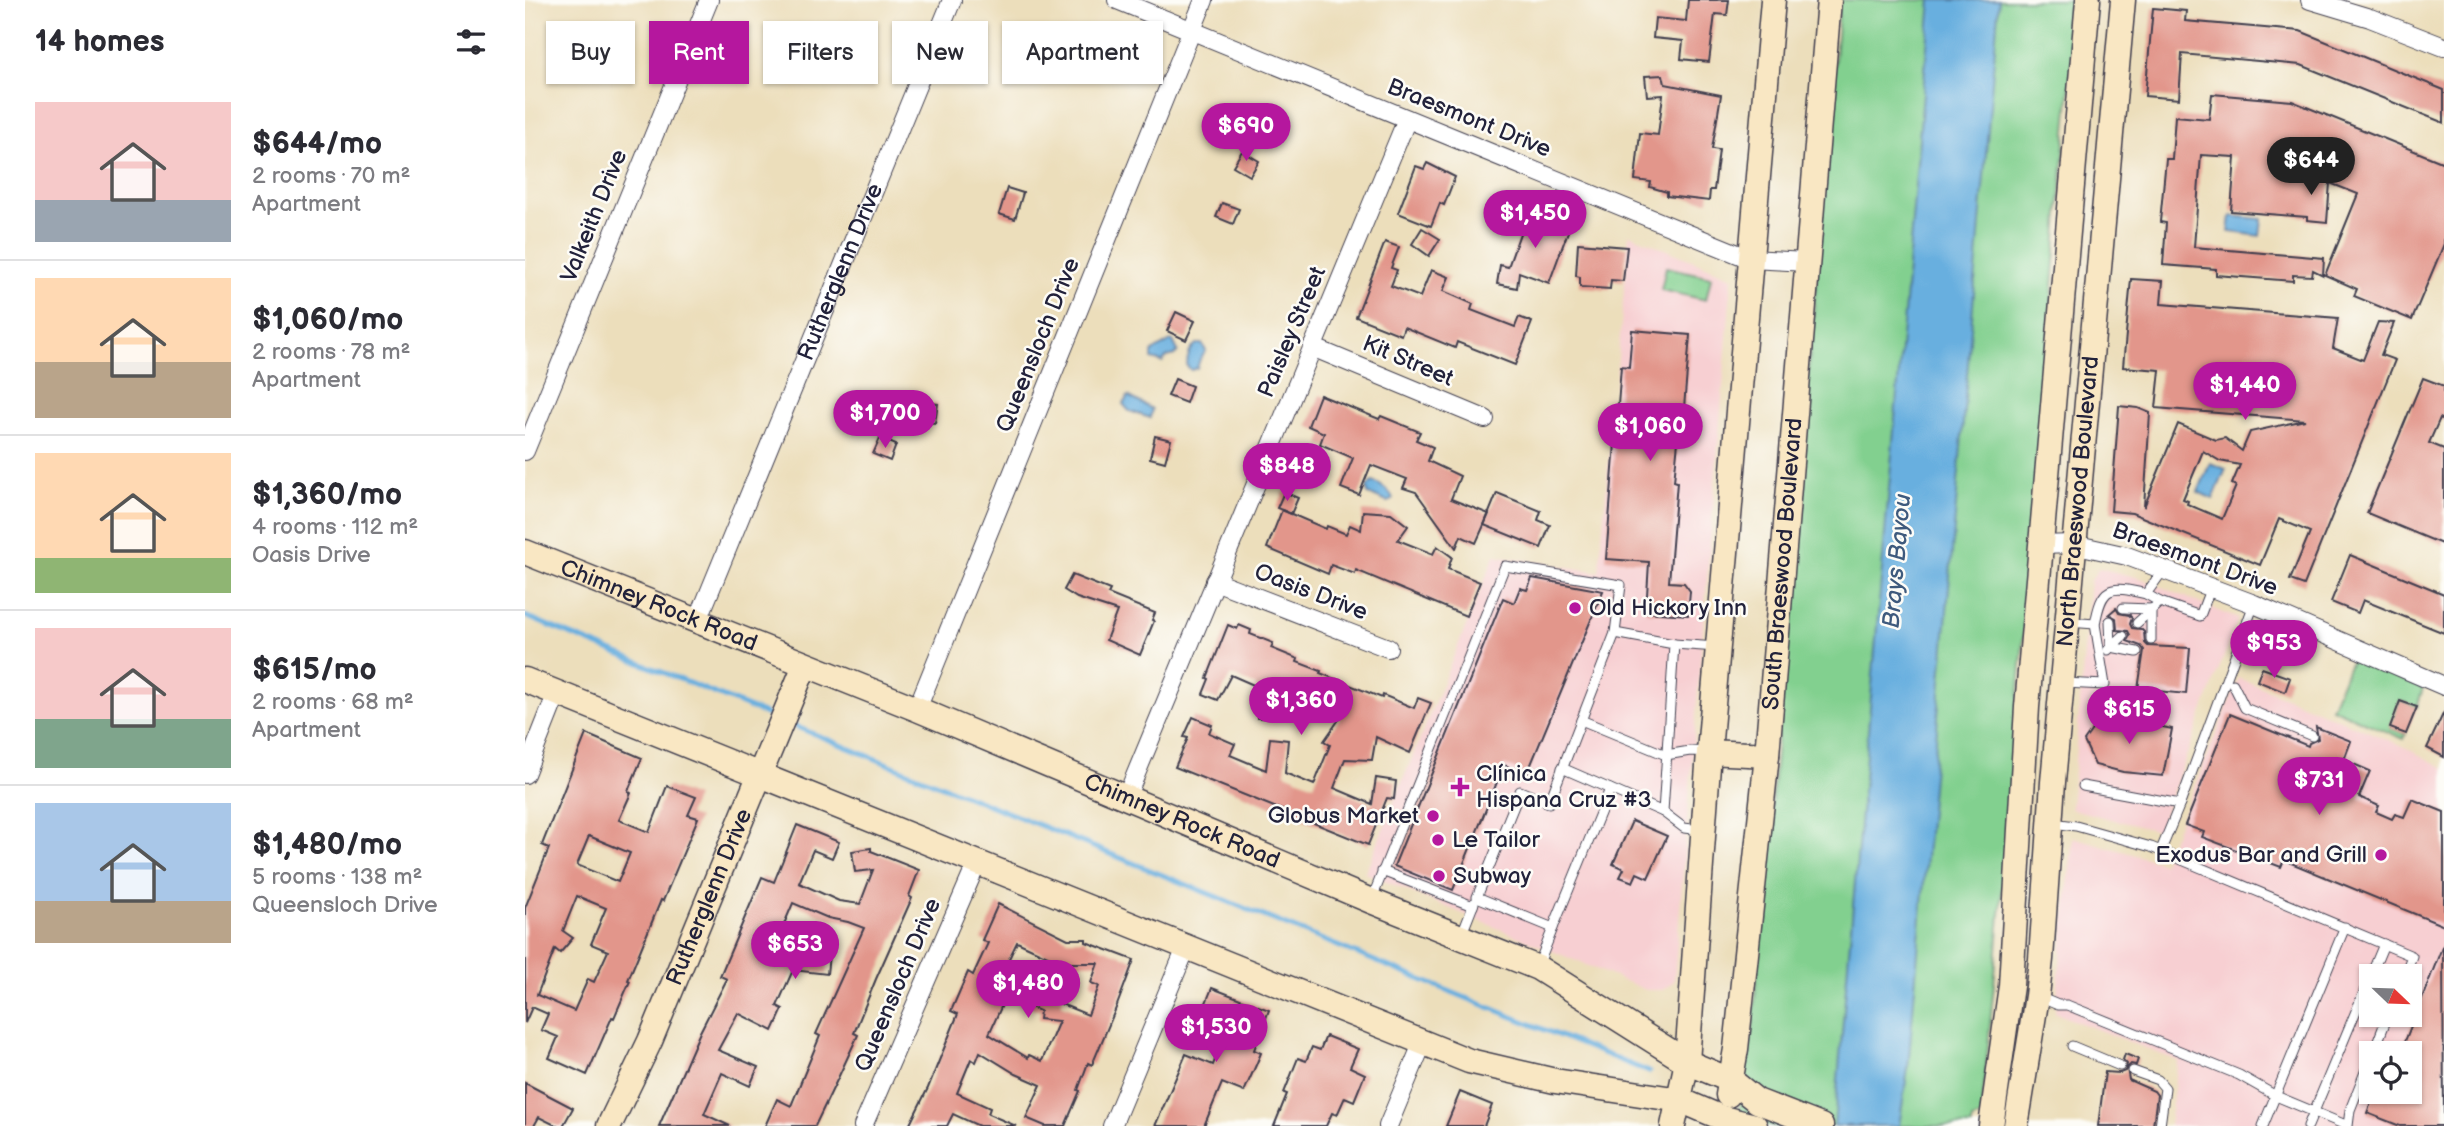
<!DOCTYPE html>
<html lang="en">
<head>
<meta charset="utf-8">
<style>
	:root { --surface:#fff; --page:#f7f7f7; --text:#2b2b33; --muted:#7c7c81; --line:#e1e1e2; --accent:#b5179e }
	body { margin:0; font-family:"Balsamiq Sans",sans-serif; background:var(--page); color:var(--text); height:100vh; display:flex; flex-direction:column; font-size:26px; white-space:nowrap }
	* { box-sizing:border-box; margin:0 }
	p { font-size:23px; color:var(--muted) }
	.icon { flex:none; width:38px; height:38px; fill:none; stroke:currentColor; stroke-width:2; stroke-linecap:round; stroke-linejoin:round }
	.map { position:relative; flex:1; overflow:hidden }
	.panel { display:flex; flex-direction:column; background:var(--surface); width:525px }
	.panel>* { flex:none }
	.top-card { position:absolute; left:21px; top:21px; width:665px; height:63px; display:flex; gap:14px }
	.needle { width:46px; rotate:113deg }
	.buttons { position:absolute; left:1834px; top:964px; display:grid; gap:14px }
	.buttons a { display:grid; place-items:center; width:63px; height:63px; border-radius:0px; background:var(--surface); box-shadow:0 2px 5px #0004; font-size:35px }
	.price { position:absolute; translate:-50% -60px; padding:0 16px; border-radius:24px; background:var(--accent); color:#fff; font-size:23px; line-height:46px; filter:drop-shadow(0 2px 4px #0008) }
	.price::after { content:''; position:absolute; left:50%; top:42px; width:21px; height:16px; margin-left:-10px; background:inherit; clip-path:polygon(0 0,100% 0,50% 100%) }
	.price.active { background:#222; color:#fff }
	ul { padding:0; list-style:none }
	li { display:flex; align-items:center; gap:21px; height:175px; padding:0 35px }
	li+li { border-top:2px solid var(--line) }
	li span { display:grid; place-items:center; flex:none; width:196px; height:140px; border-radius:0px; color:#555 }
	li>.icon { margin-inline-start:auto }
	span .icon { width:84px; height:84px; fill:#fffc; stroke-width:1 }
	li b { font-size:30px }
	h2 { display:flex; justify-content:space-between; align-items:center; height:84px; padding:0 35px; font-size:30px }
	.pill { padding:0 24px; border-radius:0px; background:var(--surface); box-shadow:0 2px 5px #0004; font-size:24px; line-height:63px }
	.pill.active { background:var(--accent); color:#fff }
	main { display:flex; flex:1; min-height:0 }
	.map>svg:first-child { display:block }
</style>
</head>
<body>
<main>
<section class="panel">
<h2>14 homes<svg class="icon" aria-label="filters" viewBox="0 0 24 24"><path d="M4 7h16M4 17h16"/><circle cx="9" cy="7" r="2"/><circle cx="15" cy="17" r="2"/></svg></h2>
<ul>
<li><span style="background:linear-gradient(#f6c9c9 70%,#9aa5b1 0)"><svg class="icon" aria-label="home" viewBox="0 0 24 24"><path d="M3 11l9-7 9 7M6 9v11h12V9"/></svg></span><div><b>$644/mo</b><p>2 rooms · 70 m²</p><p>Apartment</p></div></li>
<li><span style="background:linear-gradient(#ffd9b3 60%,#b9a48a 0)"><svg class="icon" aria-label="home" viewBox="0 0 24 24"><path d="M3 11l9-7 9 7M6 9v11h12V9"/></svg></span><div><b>$1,060/mo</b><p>2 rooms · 78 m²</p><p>Apartment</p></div></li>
<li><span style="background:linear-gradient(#ffd9b3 75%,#8fb573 0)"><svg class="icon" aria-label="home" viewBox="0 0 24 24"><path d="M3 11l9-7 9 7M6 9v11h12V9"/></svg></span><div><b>$1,360/mo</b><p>4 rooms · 112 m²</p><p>Oasis Drive</p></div></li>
<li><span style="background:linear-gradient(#f6c9c9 65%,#7fa58c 0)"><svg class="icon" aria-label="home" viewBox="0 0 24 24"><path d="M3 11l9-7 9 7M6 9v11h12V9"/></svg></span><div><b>$615/mo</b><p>2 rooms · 68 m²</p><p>Apartment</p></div></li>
<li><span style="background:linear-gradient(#a9c7e8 70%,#b9a48a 0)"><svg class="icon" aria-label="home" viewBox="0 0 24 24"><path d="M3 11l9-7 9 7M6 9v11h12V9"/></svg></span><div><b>$1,480/mo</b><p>5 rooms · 138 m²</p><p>Queensloch Drive</p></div></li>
</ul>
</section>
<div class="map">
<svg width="1919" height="1126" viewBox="0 0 1919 1126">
	<rect width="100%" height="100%" fill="#fdfcf7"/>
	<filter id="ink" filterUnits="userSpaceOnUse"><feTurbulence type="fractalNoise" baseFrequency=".0143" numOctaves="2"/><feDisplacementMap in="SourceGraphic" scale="14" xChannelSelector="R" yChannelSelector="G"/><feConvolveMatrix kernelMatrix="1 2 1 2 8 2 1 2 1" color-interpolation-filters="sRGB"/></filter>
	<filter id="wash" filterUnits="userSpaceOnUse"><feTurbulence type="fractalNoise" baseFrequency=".00686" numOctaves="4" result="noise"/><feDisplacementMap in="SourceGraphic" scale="28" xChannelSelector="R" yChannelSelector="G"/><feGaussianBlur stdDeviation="1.57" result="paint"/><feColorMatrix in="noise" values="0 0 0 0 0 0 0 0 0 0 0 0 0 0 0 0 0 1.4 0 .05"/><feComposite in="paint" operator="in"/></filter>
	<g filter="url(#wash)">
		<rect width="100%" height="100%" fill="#ecdebb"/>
		<g fill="#f7cfd2" fill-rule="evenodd">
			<polygon points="1104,234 1207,277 1149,981 1138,990 1121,990 840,873 970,555 1074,572"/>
			<polygon points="1574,568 1615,578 1713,619 1633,831 1546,809 1565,581"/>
			<path d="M1714 678 1878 746 1919 768V1126H1644L1653 1061 1530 1013 1548 837 1638 863ZM1846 976H1885V1015H1846ZM1846 1054H1885V1092H1846Z"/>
		</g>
		<g fill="#82d08f" stroke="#527965" stroke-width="2">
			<polygon points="1315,0 1552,0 1470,974 1456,1117 1447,1120 1447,1126 1212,1126 1228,1025"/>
			<polygon points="1141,267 1186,277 1181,300 1136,290"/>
			<polygon points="1827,658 1898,688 1892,707 1875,701 1865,728 1881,734 1879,739 1806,708"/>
		</g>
		<g fill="#68afdf" stroke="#45688d" stroke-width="2">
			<polygon points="1406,0 1474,0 1383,1069 1374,1126 1309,1126"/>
			<polygon points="1706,216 1737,219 1735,236 1704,232"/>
			<polygon points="646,341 648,341 653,351 650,355 642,357 637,362 627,359 627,352"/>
			<path d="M671 344H677L681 351 675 359 672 368 666 370 662 366C662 358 664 350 671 344Z"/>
			<polygon points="603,396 627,409 625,418 604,411 598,404"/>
			<polygon points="1685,463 1701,469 1688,499 1673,492"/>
			<path d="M847 482C854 483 868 493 868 500L862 502 843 494 842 487Z"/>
		</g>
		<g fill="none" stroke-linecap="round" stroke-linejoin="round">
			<g stroke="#68afdf" stroke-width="5">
				<polyline points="0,616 250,718"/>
				<polyline points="262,723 1124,1072"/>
			</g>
		</g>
		<g id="blocks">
			<g fill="#e2968b" fill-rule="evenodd">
				<polygon points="1163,0 1204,0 1202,15 1190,14 1184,62 1156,59 1158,41 1128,38 1130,18 1161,21"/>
				<polygon points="1628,8 1661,11 1660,21 1775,31 1919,90 1919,123 1776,65 1657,54 1654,99 1620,96"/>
				<polygon points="1138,75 1140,84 1196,95 1187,149 1194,150 1189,190 1185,190 1184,201 1142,196 1142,192 1125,187 1126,182 1110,180 1115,133 1133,135 1138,95 1122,96 1120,76"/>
				<polygon points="1687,94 1767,101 1919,163 1919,244 1887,320 1829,296 1832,289 1800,275 1833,194 1805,183 1802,222 1782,220 1782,217 1706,211 1710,157 1676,155 1669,247 1799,258 1798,275 1788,270 1787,276 1768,275 1768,281 1691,275 1691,269 1638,265 1641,223 1635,222 1641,159 1647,159 1650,116 1684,119"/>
				<polygon points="717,151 734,161 725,176 708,166"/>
				<polygon points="902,163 930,177 919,205 915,203 906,226 873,213 891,166 899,169"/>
				<polygon points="482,188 498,193 490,219 474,214"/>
				<polygon points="697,203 714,209 708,224 691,217"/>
				<polygon points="1003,211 1045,226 1024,283 994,272 992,288 972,284 975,265 983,267"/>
				<polygon points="897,228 915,239 904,256 887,244"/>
				<polygon points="860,242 874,247 866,268 872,270 866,286 895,297 906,270 924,277 918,291 948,304 946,310 990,327 994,317 1007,322 990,365 932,342 930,348 879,327 876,335 831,317"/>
				<polygon points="1053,243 1102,247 1098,281 1086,280 1085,289 1055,287 1055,277 1051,276"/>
				<path d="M1606 279 1638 281 1636 304 1813 318 1808 348 1838 360 1853 322 1869 323 1856 355 1870 360 1779 585 1765 580 1785 532 1754 519 1735 565 1607 513 1586 511 1594 406 1613 408 1625 413 1619 507 1653 424 1691 440 1700 438 1717 451 1725 432 1780 420 1631 408 1635 370 1598 367ZM1678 451 1695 461 1715 465 1707 484 1711 486 1697 519 1662 504 1663 501 1658 499Z"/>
				<polygon points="651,312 670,321 661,340 642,331"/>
				<polygon points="1107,330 1165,335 1157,432 1154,432 1149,481 1152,482 1144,582 1159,583 1165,591 1163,615 1121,612 1124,562 1081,559 1096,366 1104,367"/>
				<polygon points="1898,378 1919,386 1919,420 1915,418 1904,443 1919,449 1919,545 1842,513"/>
				<polygon points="650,379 667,386 661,403 643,396"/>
				<polygon points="795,395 854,419 856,416 895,432 891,440 908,447 903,461 935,476 926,499 964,514 951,543 936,536 931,548 891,492 878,488 882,479 846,465 834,495 816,488 828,458 795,444 799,433 783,426"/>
				<polygon points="395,402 413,404 410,423 392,421"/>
				<polygon points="630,436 646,440 640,462 625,458"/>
				<polygon points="355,438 371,445 365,461 348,454"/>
				<polygon points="759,492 773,498 766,514 752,508"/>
				<polygon points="972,493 1016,511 1013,520 1025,525 1016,548 959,525"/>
				<polygon points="757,510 801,529 802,526 821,534 825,525 836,530 838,511 866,513 883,526 873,540 908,554 912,546 927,557 923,569 955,582 941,616 831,570 830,574 806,565 803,574 742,548"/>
				<polygon points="1825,555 1919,594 1919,633 1838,600 1833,613 1806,602"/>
				<polygon points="547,575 585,590 583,594 630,613 627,620 629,621 615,655 581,640 592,611 552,598 539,590"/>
				<polygon points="1007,578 1078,591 1002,774 979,765 928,890 869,866 978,598 989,603 995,588 1002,590"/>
				<polygon points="1591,608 1594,613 1604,615 1607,618 1605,624 1607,628 1616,629 1619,632 1620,643 1623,646 1665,648 1661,694 1613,689 1619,650 1616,646 1602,641 1605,635 1603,631 1592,630 1591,618 1584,614"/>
				<polygon points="703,625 712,629 714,625 726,630 725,634 748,643 746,648 773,659 772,662 796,671 795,673 857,698 858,695 889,708 893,698 906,703 885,753 851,737 847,760 820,759 809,788 847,804 851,778 871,781 869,799 862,798 843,845 650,767 663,738 659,737 668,717 687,725 684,733 710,744 705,755 741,770 745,738 763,740 760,773 789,785 805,745 799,741 815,718 751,694 751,718 732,718 731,686 706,675 693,700 678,694 684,679 682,678"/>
				<polygon points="1737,668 1765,678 1760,692 1732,681"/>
				<polygon points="1875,701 1892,707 1881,734 1865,728"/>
				<polygon points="1919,712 1919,757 1902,748"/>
				<polygon points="1578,714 1647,729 1638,776 1598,772 1570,765 1559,741"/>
				<polygon points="1705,714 1783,746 1784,743 1793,739 1791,727 1826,741 1819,760 1845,771 1834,797 1854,806 1851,812 1867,819 1870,814 1879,817 1887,799 1919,812 1919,926 1759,860 1756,867 1677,837 1679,832 1660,825"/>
				<path d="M61 734 117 758 103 791 106 793 94 820 124 832 142 786 171 797 163 815 173 818 138 901 136 900 103 980 105 981 89 1018 87 1017 62 1075 24 1058 33 1037 16 1030 23 1014 7 1007 0 1023V908L24 848 17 845ZM64 836 105 853 93 882 52 865ZM52 896 81 908 66 944 83 951 69 982 63 979 49 1011 12 995 30 949 35 953 48 938 38 931Z"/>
				<polygon points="1107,821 1142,836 1123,878 1112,873 1108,882 1095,877 1099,869 1088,864"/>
				<polygon points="272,825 314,842 307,858 288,850 274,883 314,901 335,904 348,870 330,872 327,851 346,848 346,851 394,870 384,896 387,898 351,979 329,1033 333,1035 313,1078 290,1126 240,1126 252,1099 266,1106 295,1036 291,1034 339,928 323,922 303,918 268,903 254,936 272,951 304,955 302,974 268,970 252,1006 258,1009 248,1031 213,1013 193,1050 233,1067 225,1086 197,1073 179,1114 205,1126 134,1126 175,1032 202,979 195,976 237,877 249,882"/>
				<path d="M473 904 543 939H561V942L609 960 591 1008 567 1065 563 1063 553 1090 555 1091 540 1126H520L501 1118 516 1085 491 1074 455 1052 451 1062 446 1059 432 1093 465 1108 463 1114 491 1126H454L428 1114 422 1126H384L403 1088 433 1014 426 1011 443 972 448 975 463 943 457 940ZM492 942 538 963H573L566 983 574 986 563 1015 536 1004 537 997 507 994 511 985 478 971ZM481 996 515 1011 514 1019 534 1021 517 1061 504 1055 503 1058 464 1034Z"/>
				<polygon points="1918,945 1919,1126 1875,1126 1842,1113 1850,1092 1885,1092 1885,1054 1875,1054"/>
				<polygon points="687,988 744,1010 729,1050 736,1053 731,1065 719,1092 697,1083 679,1126 630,1126 661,1054 688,1065 706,1018 679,1008"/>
				<polygon points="801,1036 833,1049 825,1067 840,1074 829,1101 820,1097 812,1115 807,1113 801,1126 749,1126 762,1094 759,1093 773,1058 781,1061 787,1047 795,1050"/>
				<polygon points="1600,1054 1613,1059 1611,1065 1606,1064 1602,1068 1604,1080 1629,1091 1632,1095 1628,1126 1573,1126 1580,1072 1595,1073 1600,1071 1602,1064 1598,1060"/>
				<polygon points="0,1083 48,1108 38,1126 32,1126 14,1117 9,1126 0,1126"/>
				<polygon points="935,1092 967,1105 959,1126 921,1126"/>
			</g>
		</g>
	</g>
	<g filter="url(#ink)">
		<use href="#blocks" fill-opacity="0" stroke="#403e4e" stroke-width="2"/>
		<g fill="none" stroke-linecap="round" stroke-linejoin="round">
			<defs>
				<g id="lane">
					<polyline points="1635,602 1621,594 1639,569"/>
					<polyline points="1598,608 1626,609"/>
					<polyline points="1612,623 1635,602 1675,616 1686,587"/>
					<path d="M1570 624C1577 586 1584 585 1621 594"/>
					<polyline points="1598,636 1586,647 1612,652"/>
					<polyline points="1626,640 1626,609"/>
					<polyline points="1149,644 1192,647"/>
					<polyline points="1583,650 1586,647 1585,621"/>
					<polyline points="1539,683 1580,685 1570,624 1543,622"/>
					<polyline points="1708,684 1720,708 1787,736"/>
					<polyline points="1056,720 1141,755 1165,751 1183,752"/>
					<polyline points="1037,768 1138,812 1159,828 1175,830"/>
					<polyline points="1558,786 1655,804 1636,850"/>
					<polyline points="1085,789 1028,928 952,897 995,791 1024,803 1090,633 1149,644 1138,812"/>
					<polyline points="1655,804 1729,604"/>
					<polyline points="1527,823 1551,826 1626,847 1887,956 1879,976"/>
					<polyline points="857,871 948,906"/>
					<polyline points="846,901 980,566 1096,585 1090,633"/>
					<polyline points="936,936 949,903"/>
					<polyline points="1013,966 1028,928"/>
					<polyline points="1514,997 1533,1005 1542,1005 1714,1075 1751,1096 1823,1126 1825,1110 1846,1057"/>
					<polyline points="1547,1046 1595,1066"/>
					<polyline points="1848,1054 1863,1015"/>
					<polyline points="1608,1071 1633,1080 1640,1088 1635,1126"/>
					<polyline points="1738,1126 1820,927"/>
					<polyline points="1783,1126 1859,944"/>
				</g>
				<g id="street">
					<polyline points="592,0 1225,259 1281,262"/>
					<polyline points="1785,0 1845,18 1919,47"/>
					<polyline points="787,347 960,419"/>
					<polyline points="0,451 184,0"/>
					<polyline points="1516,545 1548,544 1602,556 1729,604 1919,686"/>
					<polyline points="690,581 863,648"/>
					<path id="s1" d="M173 620 427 0"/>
					<polyline points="392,709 679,0"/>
					<polyline points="0,774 32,693"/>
					<polyline points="601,798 882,119"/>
					<polyline points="338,1126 452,863"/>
					<polyline points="587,1126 661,948"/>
					<polyline points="863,1126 897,1044"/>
				</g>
				<g id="secondary">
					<path id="s2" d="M0 552 392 709 846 901 1013 968 1162 1062 1207 1081 1232 1101 1296 1126"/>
					<polyline points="0,680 944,1061 1030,1081 1155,1100 1197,1118 1230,1126"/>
					<polyline points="1184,752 1242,755"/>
					<path id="s3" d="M1203 1095 1211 1049 1242 755 1304 0"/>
					<path id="s4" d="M84 1126 125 1041 280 665"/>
					<polyline points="1148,1126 1162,1062 1184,752 1248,0"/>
					<polyline points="1466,1126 1486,986 1502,707 1563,0"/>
					<path id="s5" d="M1491 1126 1512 996 1516 959 1528 782 1598 0"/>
				</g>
			</defs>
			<use href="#lane" stroke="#403e4e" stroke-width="11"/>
			<use href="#street" stroke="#403e4e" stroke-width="20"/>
			<use href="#secondary" stroke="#403e4e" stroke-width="27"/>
			<use href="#lane" stroke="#fff" stroke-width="9"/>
			<use href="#street" stroke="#fff" stroke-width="18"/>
			<use href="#secondary" stroke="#f9e7c3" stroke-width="24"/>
		</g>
	</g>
	<g fill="#b5179e" stroke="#fdfcf7" stroke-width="2.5">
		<circle cx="1050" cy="608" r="7"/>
		<path d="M931.5 776.5h7v7h7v7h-7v7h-7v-7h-7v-7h7z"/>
		<circle cx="908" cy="816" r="7"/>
		<circle cx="913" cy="840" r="7"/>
		<circle cx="1856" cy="855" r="7"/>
		<circle cx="914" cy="876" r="7"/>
	</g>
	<g text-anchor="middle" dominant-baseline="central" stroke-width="5" stroke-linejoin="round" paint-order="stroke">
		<g font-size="23" fill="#22223b" stroke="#fdfcf7">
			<text transform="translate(944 118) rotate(22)">Braesmont Drive</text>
			<text transform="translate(69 216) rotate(-68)">Valkeith Drive</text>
			<text stroke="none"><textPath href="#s1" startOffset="376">Rutherglenn Drive</textPath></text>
			<text transform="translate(767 332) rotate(-67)">Paisley Street</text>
			<text transform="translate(513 345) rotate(-68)">Queensloch Drive</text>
			<text transform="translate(883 361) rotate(23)">Kit Street</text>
			<text stroke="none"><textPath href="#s5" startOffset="628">North Braeswood Boulevard</textPath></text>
			<text transform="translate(1670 559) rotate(20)">Braesmont Drive</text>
			<text stroke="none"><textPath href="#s3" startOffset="534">South Braeswood Boulevard</textPath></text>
			<text transform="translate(786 592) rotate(21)">Oasis Drive</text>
			<text stroke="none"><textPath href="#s2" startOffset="144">Chimney Rock Road</textPath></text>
			<text stroke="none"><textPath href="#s2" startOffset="710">Chimney Rock Road</textPath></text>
			<text stroke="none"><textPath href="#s4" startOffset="250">Rutherglenn Drive</textPath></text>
			<text transform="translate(373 985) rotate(-67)">Queensloch Drive</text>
		</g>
		<g font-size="23" fill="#22223b" stroke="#fdfcf7" text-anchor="start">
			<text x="1064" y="608">Old Hickory Inn</text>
			<text x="951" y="774">Clínica<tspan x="951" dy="26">Hispana Cruz #3</tspan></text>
			<text x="894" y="816" text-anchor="end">Globus Market</text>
			<text x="927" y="840">Le Tailor</text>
			<text x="1842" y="855" text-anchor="end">Exodus Bar and Grill</text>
			<text x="928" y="876">Subway</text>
		</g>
		<g font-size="24" font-style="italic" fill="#3e5a7d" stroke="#fdfcf7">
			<text transform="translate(1372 561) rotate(-85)">Brays Bayou</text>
		</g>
	</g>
</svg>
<div class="buttons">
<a><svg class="needle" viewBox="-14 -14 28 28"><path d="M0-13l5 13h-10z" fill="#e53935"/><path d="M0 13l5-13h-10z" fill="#7c7c81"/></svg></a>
<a><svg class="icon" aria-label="locate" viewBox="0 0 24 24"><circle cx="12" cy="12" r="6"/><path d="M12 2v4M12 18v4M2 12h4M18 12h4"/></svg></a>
</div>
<b class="price" style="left:721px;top:163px">$690</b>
<b class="price active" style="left:1786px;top:197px">$644</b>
<b class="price" style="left:1010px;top:250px">$1,450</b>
<b class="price" style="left:1720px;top:422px">$1,440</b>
<b class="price" style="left:360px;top:450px">$1,700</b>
<b class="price" style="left:1125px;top:463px">$1,060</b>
<b class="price" style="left:762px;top:503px">$848</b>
<b class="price" style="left:1749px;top:680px">$953</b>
<b class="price" style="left:776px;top:737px">$1,360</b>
<b class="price" style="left:1604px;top:746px">$615</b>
<b class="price" style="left:1794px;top:817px">$731</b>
<b class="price" style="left:270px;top:981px">$653</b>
<b class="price" style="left:503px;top:1020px">$1,480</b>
<b class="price" style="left:691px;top:1064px">$1,530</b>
<div class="top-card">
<a class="pill">Buy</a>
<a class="pill active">Rent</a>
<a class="pill">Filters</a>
<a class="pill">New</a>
<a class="pill">Apartment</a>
</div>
</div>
</main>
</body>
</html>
